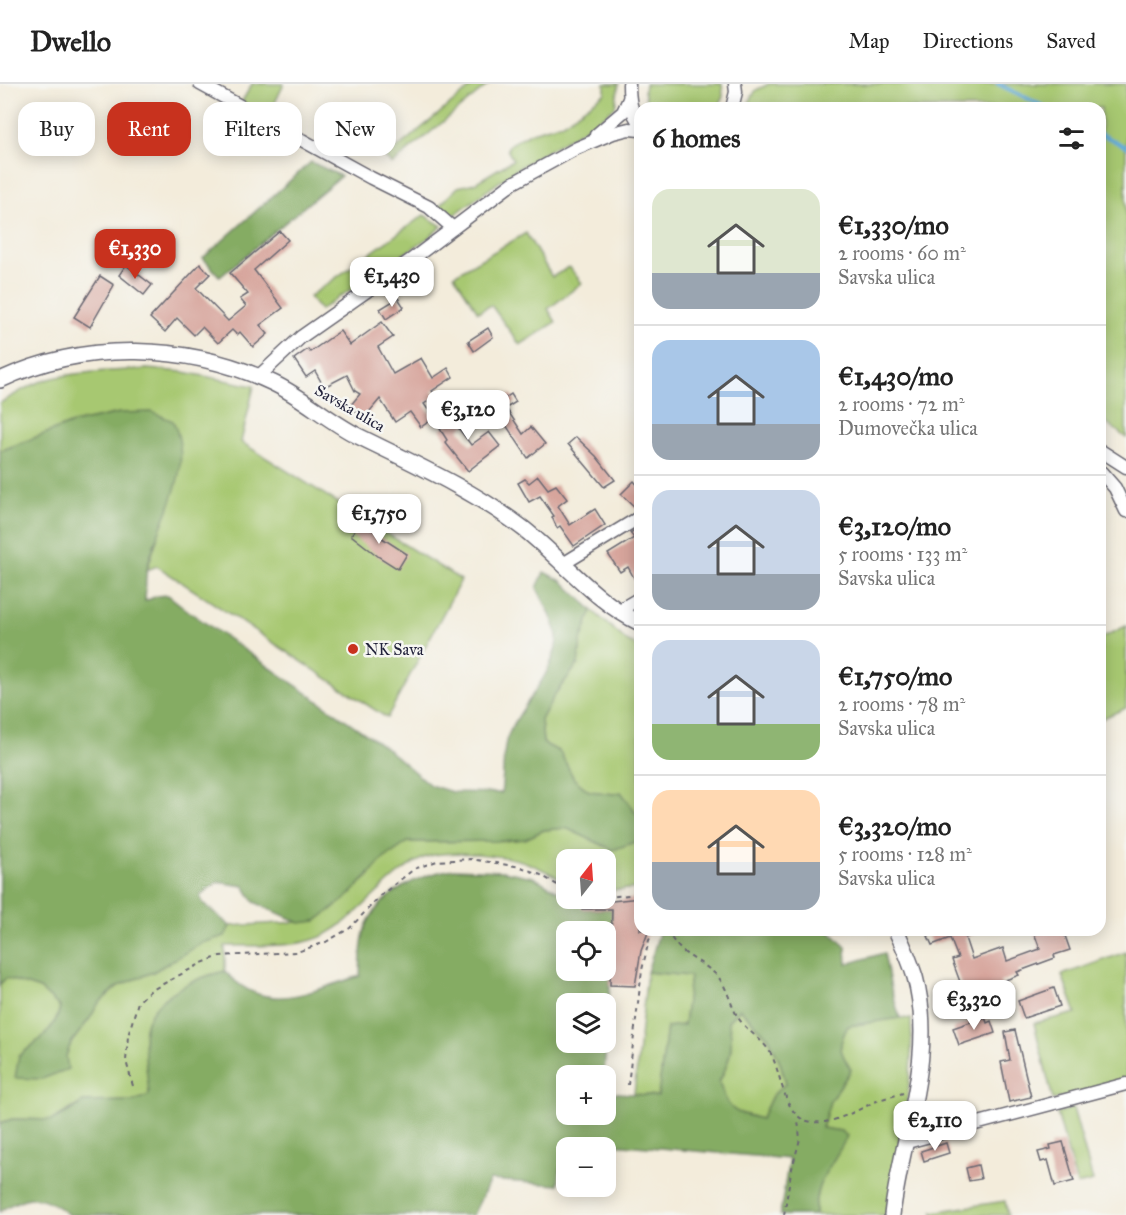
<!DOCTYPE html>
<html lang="en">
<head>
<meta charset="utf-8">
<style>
	:root { --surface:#fff; --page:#f6f6f6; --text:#222; --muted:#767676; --line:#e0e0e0; --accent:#c8321e }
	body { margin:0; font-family:"IM FELL Great Primer",serif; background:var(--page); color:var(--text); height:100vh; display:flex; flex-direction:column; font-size:22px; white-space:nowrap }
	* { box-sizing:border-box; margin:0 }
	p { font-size:20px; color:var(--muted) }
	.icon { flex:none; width:33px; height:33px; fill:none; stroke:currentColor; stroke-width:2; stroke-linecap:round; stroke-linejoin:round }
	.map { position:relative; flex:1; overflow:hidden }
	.panel { position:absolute; left:634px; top:18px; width:472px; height:834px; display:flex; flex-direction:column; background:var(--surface); border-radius:18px; box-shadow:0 3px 15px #0003 }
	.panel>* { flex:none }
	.top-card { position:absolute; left:18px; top:18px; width:526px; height:54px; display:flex; gap:12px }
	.needle { width:39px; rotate:17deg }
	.fabs { position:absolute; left:556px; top:765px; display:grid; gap:12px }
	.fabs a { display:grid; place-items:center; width:60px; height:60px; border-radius:12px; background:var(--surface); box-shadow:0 3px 15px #0003; font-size:30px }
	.price { position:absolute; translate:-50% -51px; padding:0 14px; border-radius:12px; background:#fff; color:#222; font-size:20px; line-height:39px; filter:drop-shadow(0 2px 3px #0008) }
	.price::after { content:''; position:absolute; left:50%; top:36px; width:18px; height:14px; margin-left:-9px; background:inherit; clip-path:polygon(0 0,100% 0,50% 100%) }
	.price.selected { background:var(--accent); color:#fff }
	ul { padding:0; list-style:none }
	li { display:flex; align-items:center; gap:18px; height:150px; padding:0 18px }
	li+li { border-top:2px solid var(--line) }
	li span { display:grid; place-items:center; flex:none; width:168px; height:120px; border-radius:18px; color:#555 }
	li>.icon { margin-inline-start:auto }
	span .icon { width:72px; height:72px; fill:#fffc; stroke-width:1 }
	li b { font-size:26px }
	h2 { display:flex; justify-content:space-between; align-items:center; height:72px; padding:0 18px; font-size:26px }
	.tag { padding:0 21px; border-radius:18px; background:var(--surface); box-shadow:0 3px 15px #0003; font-size:21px; line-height:54px }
	.tag.selected { background:var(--accent); color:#fff }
	header { display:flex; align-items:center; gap:36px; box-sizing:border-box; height:84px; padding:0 30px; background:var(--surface); border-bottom:2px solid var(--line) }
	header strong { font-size:28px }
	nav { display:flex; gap:33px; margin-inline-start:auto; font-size:21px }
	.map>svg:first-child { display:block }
</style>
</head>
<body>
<header>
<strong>Dwello</strong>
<nav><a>Map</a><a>Directions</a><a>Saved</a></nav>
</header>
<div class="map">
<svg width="1126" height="1131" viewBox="0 0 1126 1131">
	<rect width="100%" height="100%" fill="#f6f6f2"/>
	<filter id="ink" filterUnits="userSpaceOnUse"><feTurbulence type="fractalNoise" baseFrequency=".0167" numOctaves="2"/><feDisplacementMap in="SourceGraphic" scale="12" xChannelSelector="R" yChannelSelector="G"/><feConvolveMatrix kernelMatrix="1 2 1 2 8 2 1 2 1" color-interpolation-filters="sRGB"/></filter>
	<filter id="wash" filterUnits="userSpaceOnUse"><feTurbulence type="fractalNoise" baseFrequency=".008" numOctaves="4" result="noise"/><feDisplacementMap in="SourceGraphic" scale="24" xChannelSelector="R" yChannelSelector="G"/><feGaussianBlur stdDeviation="1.35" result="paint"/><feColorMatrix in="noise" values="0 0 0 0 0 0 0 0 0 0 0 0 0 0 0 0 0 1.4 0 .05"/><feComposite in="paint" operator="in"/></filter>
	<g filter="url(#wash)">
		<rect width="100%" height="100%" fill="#f3ecdb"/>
		<g fill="#a7c871" stroke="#647556" stroke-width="1.5">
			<polygon points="252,0 284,0 268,33 241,19"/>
			<polygon points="475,0 489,0 392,80 385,74"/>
			<polygon points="605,0 619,0 615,23 593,40 517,85 451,133 439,122 458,103 475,99 513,76 507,65 510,60 532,48 563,39 605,9"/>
			<polygon points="645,0 722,0 723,12 719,24 648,24 644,7"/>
			<polygon points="769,0 1126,0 1126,354 1101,334 1101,24 746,24 756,6"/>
			<polygon points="424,131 442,142 428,154 320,226 309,213"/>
			<polygon points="526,149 552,193 569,183 582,199 548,225 556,238 520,261 491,221 478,228 454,191"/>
			<path d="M147 285 184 288 254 302 241 358 461 496 387 634 157 482 147 486 157 455 120 329 73 339 0 367V319C14 311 29 301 45 296 78 287 114 287 147 285Z"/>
			<polygon points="592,526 628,558 635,561 640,570 640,734 621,708 614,710 589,707 574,695 560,668 543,659 541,636 555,610 578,580 581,556"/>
			<polygon points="1126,542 1126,624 1101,635 1101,554"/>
			<path d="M566 744 613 766 639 756 640 750V804L606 807V776H567V798C555 792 543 785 530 780 509 771 447 765 426 773 407 781 393 794 378 808 360 825 337 849 312 856 287 864 252 861 225 862V887C198 893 151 912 145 945 142 965 148 990 150 1011L134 1017 83 1018 52 1036 12 1035 0 1039V900L6 894 40 905 60 923C56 946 36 958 19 972H66L71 959 90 934 98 920 118 902 153 888 202 859 224 852 230 842 316 837 368 793 382 776 408 758 502 757 525 755 544 746Z"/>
			<polygon points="1126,868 1126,998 1053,1016 1034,939 1076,929 1062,891"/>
			<polygon points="647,888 690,892 684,941 667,943 658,1012 634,1010"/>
			<path d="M740 925 769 954 780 978 786 999 772 1012 761 1035C730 1027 730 1028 719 998 730 977 735 960 728 937Z"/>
			<path d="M900 934 911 935C915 1001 898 1067 886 1131H815C814 1102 830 1073 841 1047L822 1044 830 1017 851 986C839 966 837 962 848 942Z"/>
			<polygon points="1073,1024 1093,1097 1077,1101 1057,1029"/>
			<polygon points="1005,1117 1008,1131 933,1131 933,1128"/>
		</g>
		<g fill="#85ac63" stroke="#54674f" stroke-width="1.5" fill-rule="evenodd">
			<polygon points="311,78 341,92 220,193 203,174"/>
			<path d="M152 328 173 337C197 389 158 435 147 485 145 495 146 507 145 517L157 512 168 511 191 529 385 663 430 701 452 708 501 709C504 694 502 668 507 654 520 621 553 593 557 556 558 542 543 517 537 504L544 488 562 497 592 526 581 556 578 580 555 610 541 636 543 659 560 668 574 695 589 707 614 710 621 708 640 734V756L613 766 566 744 544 746 525 755 502 757 408 758 382 776 349 812 316 837 300 839 254 818 244 802 217 798 200 812 203 819 230 842 225 852 202 859 153 888 118 902 98 920 90 934 71 959 66 972 68 985 42 995 15 994 19 972C36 958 56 946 60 923L40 905 6 894 0 900V367L73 339 120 329Z"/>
			<path d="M454 785 503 787 533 793 567 812V814L582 815 583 825H612L611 887 606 956V920H567V958L606 959 604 991 567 992V1030H606V1008L658 1012 667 943 684 941 690 892 647 888 660 846H828L846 863 847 880 884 869 891 905 900 934 848 942C837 962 839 966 851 986L830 1017 822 1044 841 1047 847 1052C834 1081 813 1096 815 1131H780L789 1075 564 1056 558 1101 490 1096 473 1131H69C52 1118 38 1108 17 1118 11 1121 5 1123 0 1128V1039L12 1035 52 1036 72 1026 83 1018 134 1017 149 1011C148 990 142 966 145 945 150 912 198 893 225 887 266 934 311 906 360 892 361 877 360 859 365 845 378 810 419 790 454 785ZM567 848H606V886H567ZM740 925 769 954 780 978 786 999 772 1012 761 1035C730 1027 730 1028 719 998 730 977 735 960 728 937Z"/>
		</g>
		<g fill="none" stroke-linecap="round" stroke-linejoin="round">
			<g stroke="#63acdb" stroke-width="4">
				<polyline points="998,0 1047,24"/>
				<polyline points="1101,50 1126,63"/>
			</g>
		</g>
		<g id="blocks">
			<g fill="#d7a59c">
				<polygon points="280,147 288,156 254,186 283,224 260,241 268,250 253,263 240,248 237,251 232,246 218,259 202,243 194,251 177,234 165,248 150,234 200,180 210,190 196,204 228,237 246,222 240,215 248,210 230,189"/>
				<polygon points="126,181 152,201 144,211 119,191"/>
				<polygon points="100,192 114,201 90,243 74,233"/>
				<polygon points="398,214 404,223 386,235 380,225"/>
				<polygon points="382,238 393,253 378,263 393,290 421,274 433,294 448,284 453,293 432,307 436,312 424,320 434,334 421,343 410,328 395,338 380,315 364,334 350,322 360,310 355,307 347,291 324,303 315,287 306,293 294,275 308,265 310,268 340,247 350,261"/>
				<polygon points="488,244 493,253 474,267 468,257"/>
				<polygon points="511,310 516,318 506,324 523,350 531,343 545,360 528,374 498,329 484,339 479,331"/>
				<polygon points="473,323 479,331 459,345 471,361 489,348 500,362 468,387 445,358 447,356 440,345"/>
				<polygon points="576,353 596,372 615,396 604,403 568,360"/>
				<polygon points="538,392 548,405 556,401 567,415 558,422 570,441 595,425 605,441 574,462 560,442 557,444 552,433 554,432 540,412 529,418 518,399 525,395 529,399"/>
				<polygon points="634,397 640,404 640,425 637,425 621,410"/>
				<polygon points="361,437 380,451 379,452 407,470 398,485 379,473 351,451"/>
				<polygon points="638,444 640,447 640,505 628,483 620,488 608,470 634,454 630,449"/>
				<polygon points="640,814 640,846 649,846 641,867 635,902 610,901 612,825 582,825 582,815 612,817"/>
				<polygon points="941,846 983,846 965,854 972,875 1003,864 1007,877 1040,865 1033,846 1063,846 1070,866 1054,871 1055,874 1017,888 1019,891 1000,898 1002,903 958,919 954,909 963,906 952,876 958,874 950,854 932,861 928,852"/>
				<polygon points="1054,904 1060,922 1024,934 1018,917"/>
				<polygon points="985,933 987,939 991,937 995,949 959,961 953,944"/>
				<polygon points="1015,946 1031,1013 1009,1018 1001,978 1010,976 1005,948"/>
				<polygon points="1063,1058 1074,1097 1055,1102 1048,1076 1041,1078 1038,1068 1051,1065 1050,1061"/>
				<polygon points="946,1059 949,1069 924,1077 921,1067"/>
				<polygon points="978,1081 981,1095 969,1097 966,1084"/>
			</g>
		</g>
	</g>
	<g filter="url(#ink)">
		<use href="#blocks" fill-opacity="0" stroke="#6b6973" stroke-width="1.5"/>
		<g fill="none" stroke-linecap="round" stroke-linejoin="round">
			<defs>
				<g id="minor">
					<polyline points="200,0 371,94 429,123 453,144"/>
					<path d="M629 0C629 16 631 28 640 40"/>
					<polyline points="732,24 736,8 735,0"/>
					<polyline points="596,51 623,28 629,15"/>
					<polyline points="258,293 301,253 411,176 513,99 577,64 613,49 629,45 640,46"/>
					<polyline points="1101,367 1126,383"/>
					<polyline points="1101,388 1115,404 1126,427"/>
					<polyline points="563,480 640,433"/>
					<polyline points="618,527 640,514"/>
					<polyline points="907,1058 1126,1000"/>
				</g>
				<g id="major">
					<path d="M0 296C85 256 188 259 273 299 303 313 328 337 358 352 415 380 473 406 524 445 563 476 595 518 640 539"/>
					<path d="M892 1131C901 1053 937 973 915 893 910 877 903 861 896 846"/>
				</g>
			</defs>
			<use href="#minor" stroke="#6b6973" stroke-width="15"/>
			<use href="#major" stroke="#6b6973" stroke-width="18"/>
			<g stroke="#6b6973" stroke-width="2" stroke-dasharray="4.5 4.5" stroke-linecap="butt">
				<polyline points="606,813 640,810"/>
				<path d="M667 846C681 873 692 871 713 888 728 900 729 920 739 935 748 948 762 955 770 968 781 987 783 1027 804 1036 828 1045 856 1026 877 1017 886 1013 895 1012 903 1009"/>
				<polyline points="628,1001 642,886 649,856 655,846"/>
				<polyline points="133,1002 126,977 128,952 138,918 150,907 202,879 220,872 297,868 326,858 350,844 380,812 414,785 437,777 470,775 521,783 541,791 567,807"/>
				<polyline points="784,1131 791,1088 800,1055 798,1036"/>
			</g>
			<use href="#minor" stroke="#fff" stroke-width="12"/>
			<use href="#major" stroke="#fff" stroke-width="15"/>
		</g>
	</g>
	<circle fill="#c8321e" stroke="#f6f6f2" stroke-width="2" cx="353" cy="565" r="6"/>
	<g text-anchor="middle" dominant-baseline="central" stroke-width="5" stroke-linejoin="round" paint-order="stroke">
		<g font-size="16" fill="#22223b" stroke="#f6f6f2">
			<text transform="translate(350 324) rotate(30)">Savska ulica</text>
		</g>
		<g font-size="16" fill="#22223b" stroke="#f6f6f2" text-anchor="start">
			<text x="365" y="565">NK Sava</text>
		</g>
	</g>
</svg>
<div class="fabs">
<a><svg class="needle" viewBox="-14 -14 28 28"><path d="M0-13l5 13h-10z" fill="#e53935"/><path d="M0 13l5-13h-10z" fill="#767676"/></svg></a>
<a><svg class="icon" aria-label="locate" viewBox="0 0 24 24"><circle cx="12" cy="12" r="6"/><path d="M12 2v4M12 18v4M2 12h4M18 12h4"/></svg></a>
<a><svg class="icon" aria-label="layers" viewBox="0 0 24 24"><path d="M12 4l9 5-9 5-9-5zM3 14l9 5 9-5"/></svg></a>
<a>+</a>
<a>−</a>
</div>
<b class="price selected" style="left:135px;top:196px">€1,330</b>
<b class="price" style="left:392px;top:224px">€1,430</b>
<b class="price" style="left:468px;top:357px">€3,120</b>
<b class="price" style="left:379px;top:461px">€1,750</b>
<b class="price" style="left:974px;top:947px">€3,320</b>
<b class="price" style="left:935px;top:1068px">€2,110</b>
<div class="top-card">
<a class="tag">Buy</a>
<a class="tag selected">Rent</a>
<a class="tag">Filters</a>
<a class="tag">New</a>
</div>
<section class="panel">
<h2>6 homes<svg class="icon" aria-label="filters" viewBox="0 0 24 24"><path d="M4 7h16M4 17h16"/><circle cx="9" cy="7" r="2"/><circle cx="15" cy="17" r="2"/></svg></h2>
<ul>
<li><span style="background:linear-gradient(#dfe7d0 70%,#9aa5b1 0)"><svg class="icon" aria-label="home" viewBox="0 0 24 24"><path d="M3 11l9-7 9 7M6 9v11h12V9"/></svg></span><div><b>€1,330/mo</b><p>2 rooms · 60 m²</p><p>Savska ulica</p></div></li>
<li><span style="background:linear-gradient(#a9c7e8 70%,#9aa5b1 0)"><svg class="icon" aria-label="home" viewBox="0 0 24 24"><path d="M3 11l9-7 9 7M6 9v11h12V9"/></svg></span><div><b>€1,430/mo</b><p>2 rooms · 72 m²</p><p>Dumovečka ulica</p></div></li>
<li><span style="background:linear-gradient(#c9d6e8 70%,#9aa5b1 0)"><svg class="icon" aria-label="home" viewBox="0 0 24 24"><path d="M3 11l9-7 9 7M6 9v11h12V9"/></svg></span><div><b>€3,120/mo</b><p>5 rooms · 133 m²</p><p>Savska ulica</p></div></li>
<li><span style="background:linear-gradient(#c9d6e8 70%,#8fb573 0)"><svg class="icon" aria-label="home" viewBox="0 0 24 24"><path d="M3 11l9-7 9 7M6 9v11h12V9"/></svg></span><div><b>€1,750/mo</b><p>2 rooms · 78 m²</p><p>Savska ulica</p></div></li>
<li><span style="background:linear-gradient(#ffd9b3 60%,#9aa5b1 0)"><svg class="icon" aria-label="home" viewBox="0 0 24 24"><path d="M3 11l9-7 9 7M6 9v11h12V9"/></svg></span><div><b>€3,320/mo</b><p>5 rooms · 128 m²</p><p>Savska ulica</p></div></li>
</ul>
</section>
</div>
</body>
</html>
